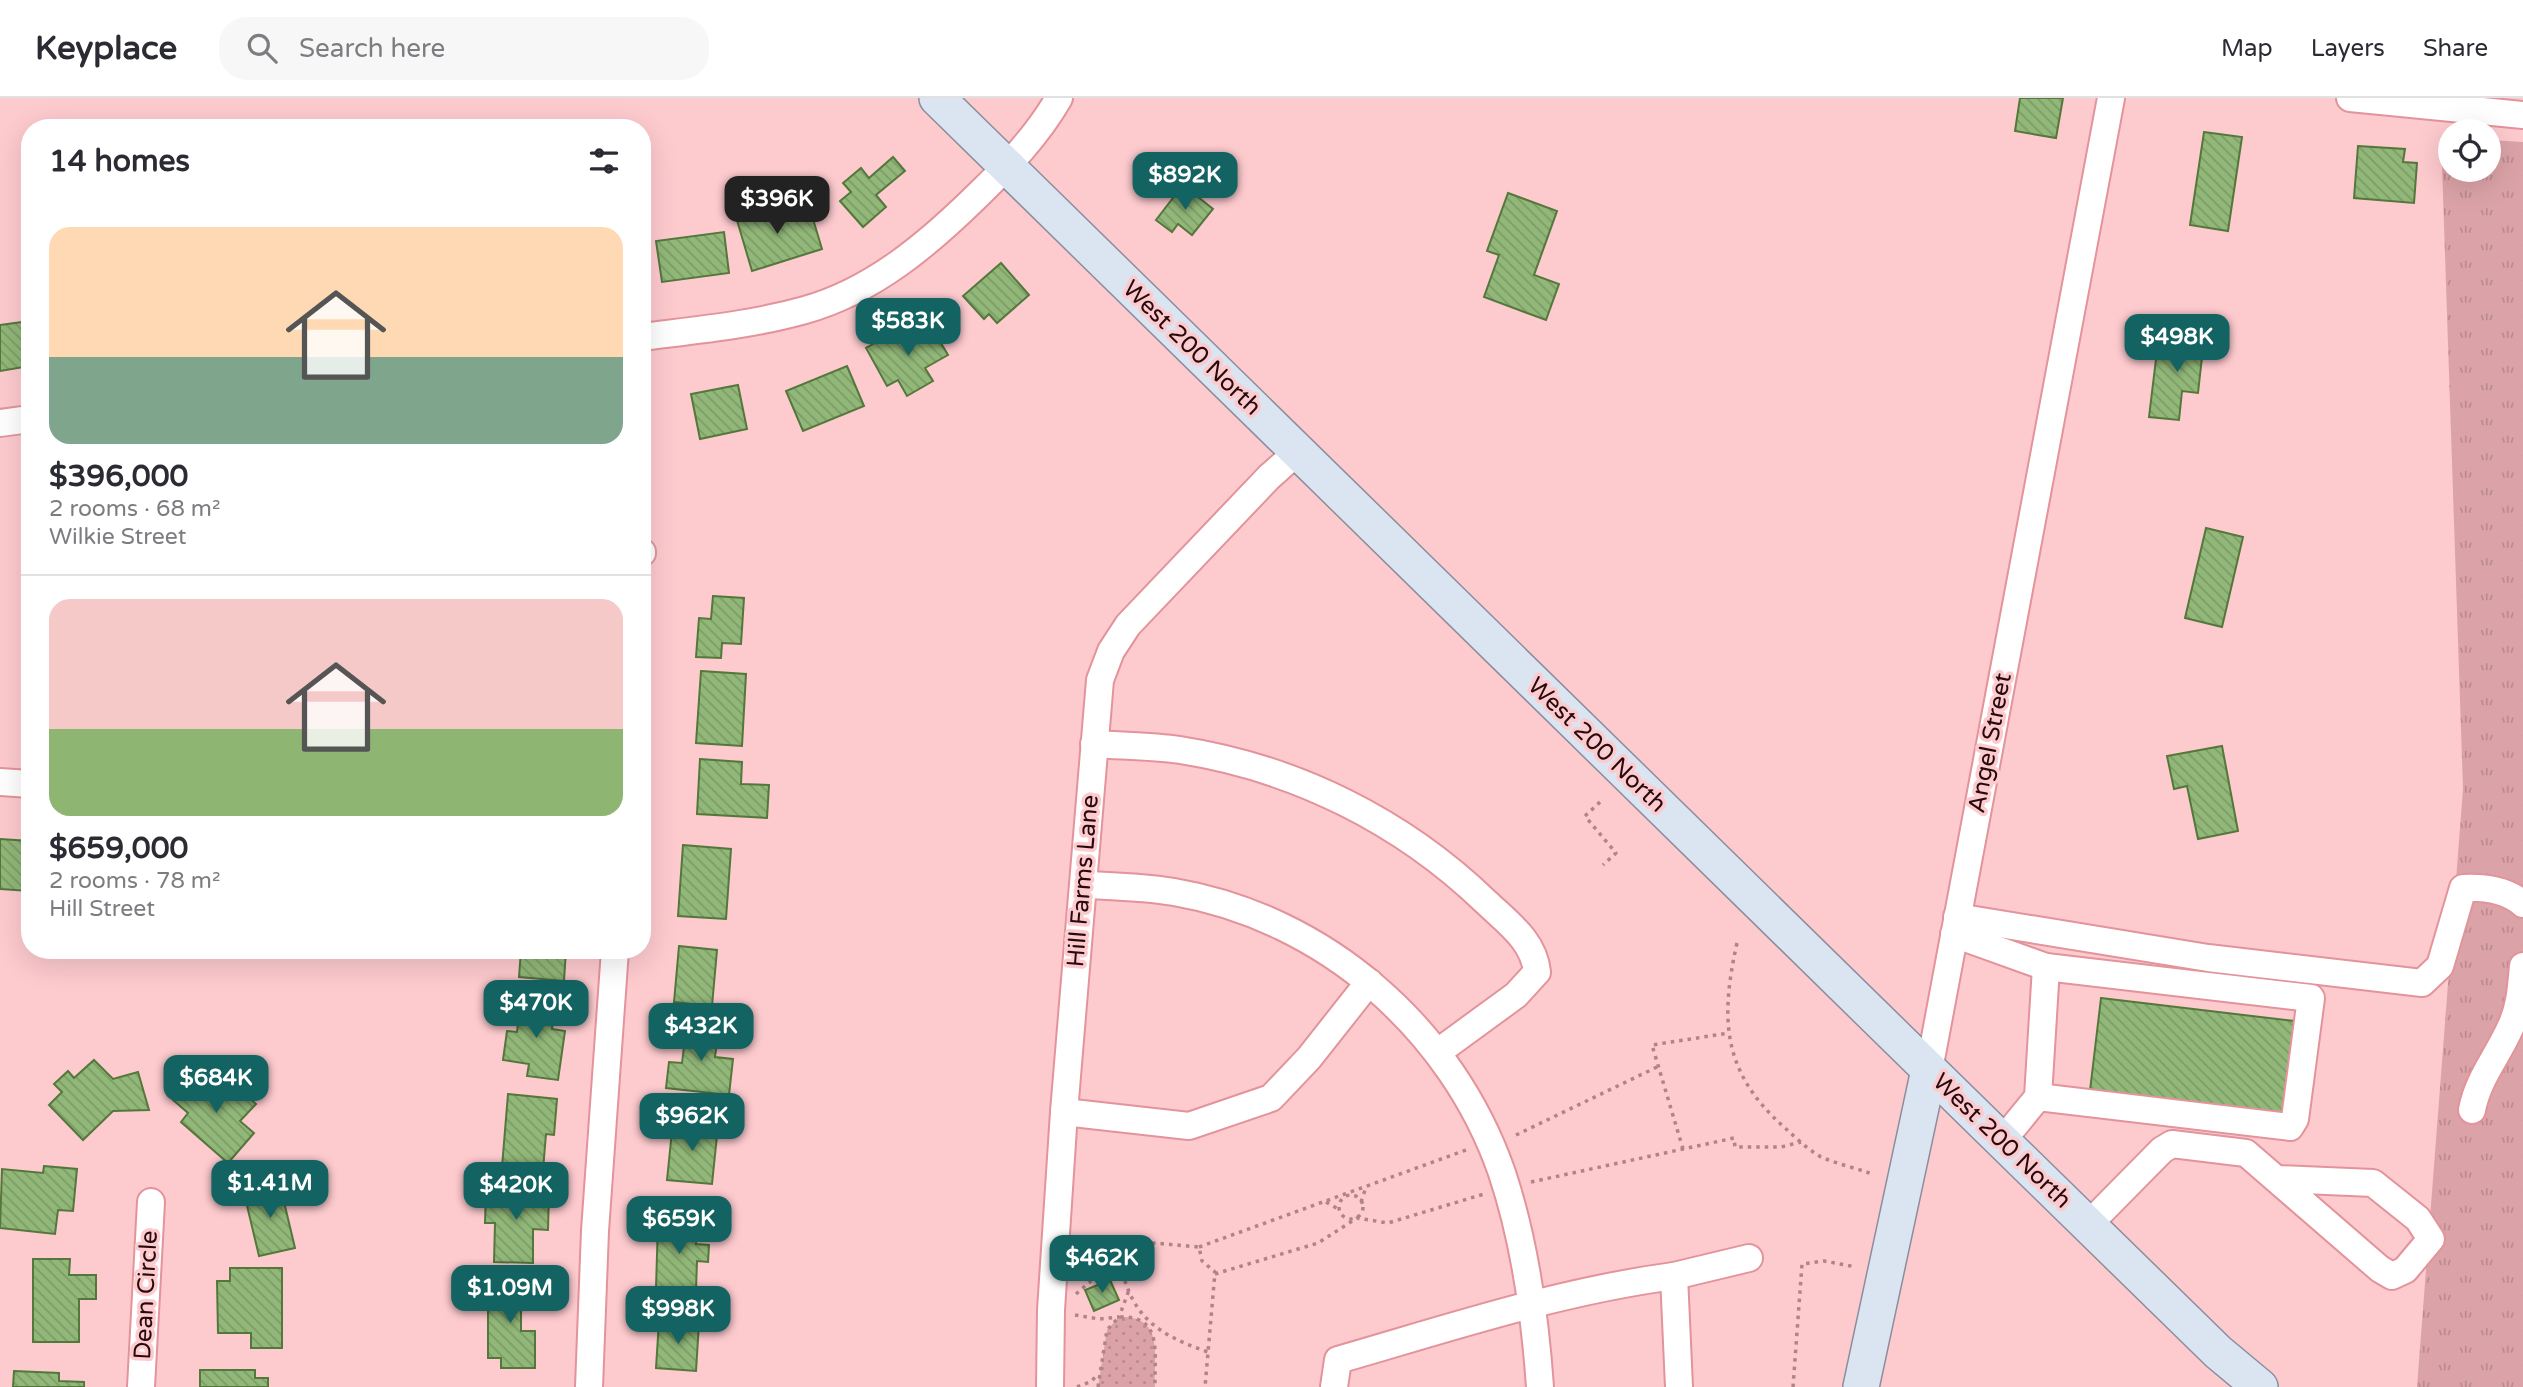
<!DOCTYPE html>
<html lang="en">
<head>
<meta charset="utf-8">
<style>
	:root { --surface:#fff; --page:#f7f7f7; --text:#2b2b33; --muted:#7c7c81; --line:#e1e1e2; --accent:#136362 }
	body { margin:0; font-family:"Varela Round",sans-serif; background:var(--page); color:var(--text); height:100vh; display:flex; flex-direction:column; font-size:26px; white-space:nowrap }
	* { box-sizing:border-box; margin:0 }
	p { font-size:23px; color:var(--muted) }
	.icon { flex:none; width:38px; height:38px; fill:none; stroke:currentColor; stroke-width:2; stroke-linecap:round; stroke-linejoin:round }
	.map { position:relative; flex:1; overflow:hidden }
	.drawer { position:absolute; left:21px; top:21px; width:630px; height:840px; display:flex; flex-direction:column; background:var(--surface); border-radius:28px; box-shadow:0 7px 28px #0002 }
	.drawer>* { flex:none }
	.tools { position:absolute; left:2438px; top:21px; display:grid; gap:14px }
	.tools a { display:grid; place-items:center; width:63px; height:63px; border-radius:50%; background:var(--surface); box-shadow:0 7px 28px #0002; font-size:35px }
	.price { position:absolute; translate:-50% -60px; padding:0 16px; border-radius:14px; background:var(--accent); color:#fff; font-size:23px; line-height:46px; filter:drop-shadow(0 2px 4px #0008) }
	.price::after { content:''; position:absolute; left:50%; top:42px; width:21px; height:16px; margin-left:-10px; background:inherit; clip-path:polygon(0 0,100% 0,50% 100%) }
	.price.current { background:#222; color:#fff }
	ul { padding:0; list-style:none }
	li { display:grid; align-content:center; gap:14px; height:371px; padding:0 28px }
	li+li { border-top:2px solid var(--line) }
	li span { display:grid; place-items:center; height:217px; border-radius:21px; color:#555 }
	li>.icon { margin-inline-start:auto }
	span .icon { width:126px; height:126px; fill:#fffc; stroke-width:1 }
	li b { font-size:30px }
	h2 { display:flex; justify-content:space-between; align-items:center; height:84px; padding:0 28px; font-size:30px }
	header { display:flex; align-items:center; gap:42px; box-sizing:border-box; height:98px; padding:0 35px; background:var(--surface); border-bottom:2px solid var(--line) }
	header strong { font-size:33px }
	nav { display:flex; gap:38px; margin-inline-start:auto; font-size:24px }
	.search { width:490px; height:63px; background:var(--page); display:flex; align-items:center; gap:18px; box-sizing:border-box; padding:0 24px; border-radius:28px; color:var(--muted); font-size:26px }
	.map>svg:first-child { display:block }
</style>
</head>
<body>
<header>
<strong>Keyplace</strong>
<div class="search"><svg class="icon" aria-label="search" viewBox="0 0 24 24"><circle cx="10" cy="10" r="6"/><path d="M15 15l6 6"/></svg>Search here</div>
<nav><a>Map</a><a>Layers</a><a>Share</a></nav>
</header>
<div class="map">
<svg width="2523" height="1289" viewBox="0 0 2523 1289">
	<defs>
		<pattern id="grass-tufts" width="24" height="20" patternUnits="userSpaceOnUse" patternTransform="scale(1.75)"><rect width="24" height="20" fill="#dba3a7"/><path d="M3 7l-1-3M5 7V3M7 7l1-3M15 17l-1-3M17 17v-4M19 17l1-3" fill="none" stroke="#bc8b8f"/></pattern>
		<pattern id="park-dots" width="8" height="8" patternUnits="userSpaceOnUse" patternTransform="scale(1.75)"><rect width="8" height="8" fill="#dba3a7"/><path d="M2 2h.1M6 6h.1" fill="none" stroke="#bc8b8f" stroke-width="1.8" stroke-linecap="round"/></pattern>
		<pattern id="building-back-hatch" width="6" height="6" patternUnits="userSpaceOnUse" patternTransform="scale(1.75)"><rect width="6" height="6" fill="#91b779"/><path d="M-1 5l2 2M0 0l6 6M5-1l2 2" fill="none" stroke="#7d9c67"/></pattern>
	</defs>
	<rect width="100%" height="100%" fill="#fdcace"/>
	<polygon fill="url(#grass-tufts)" points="2441,38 2450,39 2450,72 2488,72 2489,42 2523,44 2523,1289 2417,1289 2463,691"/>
	<path fill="url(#park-dots)" d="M1119 1219C1164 1217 1154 1256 1155 1289H1098L1107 1232Z"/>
	<g fill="url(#building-back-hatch)" stroke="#54773c" stroke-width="2">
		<polygon points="2020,0 2063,0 2056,40 2015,33"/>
		<polygon points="2204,34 2242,39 2228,133 2190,127"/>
		<polygon points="2358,48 2405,51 2403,64 2417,65 2414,105 2354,100"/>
		<polygon points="893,59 905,73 876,97 886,109 863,129 840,103 851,94 843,85 861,70 869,80"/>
		<polygon points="1183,87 1213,111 1192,137 1178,126 1172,134 1156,122"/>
		<polygon points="1508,95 1557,113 1534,177 1559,186 1546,222 1484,199 1499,157 1487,153"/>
		<polygon points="777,106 781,119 810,111 822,151 752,173 736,119"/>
		<polygon points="724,134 729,175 662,184 656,143"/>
		<polygon points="1001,165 1029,197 997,225 989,216 984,221 963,198"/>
		<polygon points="30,223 30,268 0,273 0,227"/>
		<polygon points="929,225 948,257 925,270 933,283 907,298 898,282 887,288 866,250 889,237 893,245"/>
		<polygon points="2180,229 2205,232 2198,295 2182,293 2179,322 2149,319 2157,253 2177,256"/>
		<polygon points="847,268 864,308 803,333 786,293"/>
		<polygon points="738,287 747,331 700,341 691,296"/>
		<polygon points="2206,430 2243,439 2222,529 2185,520"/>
		<polygon points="713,498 744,500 741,546 722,545 721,560 696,559 699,520 711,521"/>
		<polygon points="701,573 746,576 742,648 696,645"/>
		<polygon points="28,577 30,577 30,636 25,636"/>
		<polygon points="2222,648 2238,733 2198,741 2187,688 2174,691 2167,658"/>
		<polygon points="700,661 742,664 741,686 769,687 767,720 697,716"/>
		<polygon points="0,741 30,743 29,793 0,791"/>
		<polygon points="683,747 731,751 726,821 678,818"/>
		<polygon points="679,848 717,852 712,908 674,904"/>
		<polygon points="521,852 566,852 564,883 519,879"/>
		<polygon points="521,899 556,904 552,931 565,933 558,982 527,978 529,966 503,962 507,933 517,934"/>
		<polygon points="2101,900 2294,923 2283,1024 2089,1001"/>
		<polygon points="687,924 719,928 715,959 733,961 729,997 666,990 669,964 682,965"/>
		<polygon points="94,962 113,981 138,974 149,1012 113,1013 83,1042 49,1007 62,994 54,986 68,973 74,980"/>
		<polygon points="199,973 221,993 230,983 256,1006 240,1023 254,1035 228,1065 181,1024 188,1015 173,1002"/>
		<polygon points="508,996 557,1001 554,1037 546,1036 543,1072 502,1069"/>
		<polygon points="673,1023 718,1028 712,1086 667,1082"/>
		<polygon points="44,1068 77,1071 73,1113 58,1112 55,1136 0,1130 2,1071 43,1075"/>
		<polygon points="280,1087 295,1150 259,1158 244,1095"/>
		<polygon points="486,1092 549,1094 548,1132 533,1131 533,1165 494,1164 495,1125 485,1125"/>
		<polygon points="658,1124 697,1126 696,1146 709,1147 708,1164 697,1163 696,1192 656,1190"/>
		<polygon points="33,1161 70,1161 69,1177 96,1177 96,1201 79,1201 79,1244 33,1244"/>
		<polygon points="230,1170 282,1170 282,1250 251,1250 251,1235 218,1235 217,1183 230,1183"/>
		<polygon points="1110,1182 1119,1202 1094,1213 1085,1192"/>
		<polygon points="488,1184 530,1184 530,1209 521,1209 521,1233 535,1233 535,1270 501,1270 501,1260 488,1260"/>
		<polygon points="659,1223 699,1225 696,1273 656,1270"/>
		<polygon points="200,1272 255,1272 255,1280 268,1280 268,1289 200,1289"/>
		<polygon points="14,1273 59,1275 59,1283 84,1284 84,1289 13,1289"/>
	</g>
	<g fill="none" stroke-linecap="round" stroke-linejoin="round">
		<defs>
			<g id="minor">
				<polyline points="2350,0 2523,17"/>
				<path d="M642 239C697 232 752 227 805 212 873 193 928 146 977 98 1008 68 1037 38 1059 0"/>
				<polyline points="0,325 30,321"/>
				<polyline points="642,454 642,455"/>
				<path d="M1094 646C1123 648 1152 648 1180 652 1295 670 1402 723 1486 804 1508 825 1534 843 1537 874L1516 897 1438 954"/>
				<polyline points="0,684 30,686"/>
				<path d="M1084 787C1114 788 1144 789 1174 794 1325 820 1452 931 1502 1075 1525 1144 1535 1217 1540 1289"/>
				<path d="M1957 819 2208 860 2422 885 2440 868 2463 790C2484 789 2507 792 2523 806"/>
				<polyline points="1954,836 2046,869"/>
				<polyline points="1929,972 2111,0"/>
				<path d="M2472 1012C2478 980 2498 958 2511 928 2520 909 2521 889 2523 868"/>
				<polyline points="1064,1014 1189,1028 1271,1000 1309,960 1369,884"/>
				<polyline points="2002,1043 2038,999 2290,1029 2295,1021 2311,900 2046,869 2038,999"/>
				<polyline points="2088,1127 2162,1052 2172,1046 2246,1055 2380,1171 2392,1178 2405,1172 2431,1141 2418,1121 2373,1085 2278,1081"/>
				<polyline points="1674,1178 1749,1160"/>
				<polyline points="141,1289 151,1104"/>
				<polyline points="589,1289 595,1133 615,852"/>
				<polyline points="1050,1289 1051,1212 1064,1014 1100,582 1111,553 1128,527 1269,379 1297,354"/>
				<path d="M1334 1289 1338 1262C1449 1230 1560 1193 1674 1178L1679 1289"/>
			</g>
			<g id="major">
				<polyline points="937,0 2002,1043 2218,1254 2260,1289"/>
				<polyline points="1861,1289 1929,972"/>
			</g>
		</defs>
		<use href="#minor" stroke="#e2949a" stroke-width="30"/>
		<use href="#major" stroke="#8c8d9c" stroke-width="38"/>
		<g stroke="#af8488" stroke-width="3.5" stroke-dasharray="3.5 5" stroke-linecap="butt">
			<polyline points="1600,704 1585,718 1616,755 1603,767"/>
			<path d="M1737 845C1720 921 1722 974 1784 1029 1795 1039 1807 1051 1821 1059 1837 1066 1856 1070 1872 1076"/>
			<polyline points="1516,1037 1657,969"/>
			<polyline points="1683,1051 1652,947 1729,935"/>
			<polyline points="1531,1084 1734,1040 1735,1049 1781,1049 1801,1044"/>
			<circle cx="1351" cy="1109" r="12"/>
			<polyline points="1326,1104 1340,1112"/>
			<polyline points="1361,1104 1366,1089"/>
			<path d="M1116 1141C1126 1210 1144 1232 1208 1254"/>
			<polyline points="1199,1149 1466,1052"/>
			<polyline points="1080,1151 1096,1152 1108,1141 1199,1149 1202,1163 1215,1174 1205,1289"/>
			<polyline points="1215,1176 1318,1145 1357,1120 1388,1125 1484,1096"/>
			<polyline points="1076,1196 1091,1183 1124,1179"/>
			<polyline points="1075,1217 1099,1221 1119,1219 1129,1192"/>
			<polyline points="1077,1289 1090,1284 1098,1277"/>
			<path d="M1098 1289 1107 1232 1119 1219C1164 1217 1154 1256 1155 1289"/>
			<polyline points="1793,1289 1802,1166 1824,1163 1856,1169"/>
		</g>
		<use href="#minor" stroke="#fff" stroke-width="26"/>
		<use href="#major" stroke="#dbe5f2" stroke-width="35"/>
	</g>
	<g text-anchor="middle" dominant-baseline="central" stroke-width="7" stroke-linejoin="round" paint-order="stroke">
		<g font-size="24" fill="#260a0e" stroke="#fdcace">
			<text transform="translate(1192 250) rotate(44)">West 200 North</text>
			<text transform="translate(1990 645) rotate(-79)">Angel Street</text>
			<text transform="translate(1597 647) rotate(44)">West 200 North</text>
			<text transform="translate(1083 783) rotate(-85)">Hill Farms Lane</text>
			<text transform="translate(2002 1043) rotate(44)">West 200 North</text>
			<text transform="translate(146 1197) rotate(-87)">Dean Circle</text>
		</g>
	</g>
</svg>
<div class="tools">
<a><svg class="icon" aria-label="locate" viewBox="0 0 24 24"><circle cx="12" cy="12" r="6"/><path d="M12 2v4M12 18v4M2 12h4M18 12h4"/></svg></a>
</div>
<b class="price" style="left:1185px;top:114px">$892K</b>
<b class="price current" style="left:777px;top:138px">$396K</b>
<b class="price" style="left:908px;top:260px">$583K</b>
<b class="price" style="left:2177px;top:276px">$498K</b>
<b class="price" style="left:536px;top:942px">$470K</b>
<b class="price" style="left:701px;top:965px">$432K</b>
<b class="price" style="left:216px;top:1017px">$684K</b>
<b class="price" style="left:692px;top:1055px">$962K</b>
<b class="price" style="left:270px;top:1122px">$1.41M</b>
<b class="price" style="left:516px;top:1124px">$420K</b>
<b class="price" style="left:679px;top:1158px">$659K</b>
<b class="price" style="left:1102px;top:1197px">$462K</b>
<b class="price" style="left:510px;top:1227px">$1.09M</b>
<b class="price" style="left:678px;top:1248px">$998K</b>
<section class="drawer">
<h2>14 homes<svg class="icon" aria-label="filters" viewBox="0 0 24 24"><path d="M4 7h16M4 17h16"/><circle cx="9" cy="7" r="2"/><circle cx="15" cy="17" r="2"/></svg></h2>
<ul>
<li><span style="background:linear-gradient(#ffd9b3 60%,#7fa58c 0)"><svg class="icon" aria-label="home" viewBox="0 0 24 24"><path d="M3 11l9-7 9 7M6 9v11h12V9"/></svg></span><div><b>$396,000</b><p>2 rooms · 68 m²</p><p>Wilkie Street</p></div></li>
<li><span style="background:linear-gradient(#f6c9c9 60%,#8fb573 0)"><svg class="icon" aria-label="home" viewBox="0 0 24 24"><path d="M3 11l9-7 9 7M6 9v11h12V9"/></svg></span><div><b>$659,000</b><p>2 rooms · 78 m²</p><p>Hill Street</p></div></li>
</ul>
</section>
</div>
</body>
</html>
